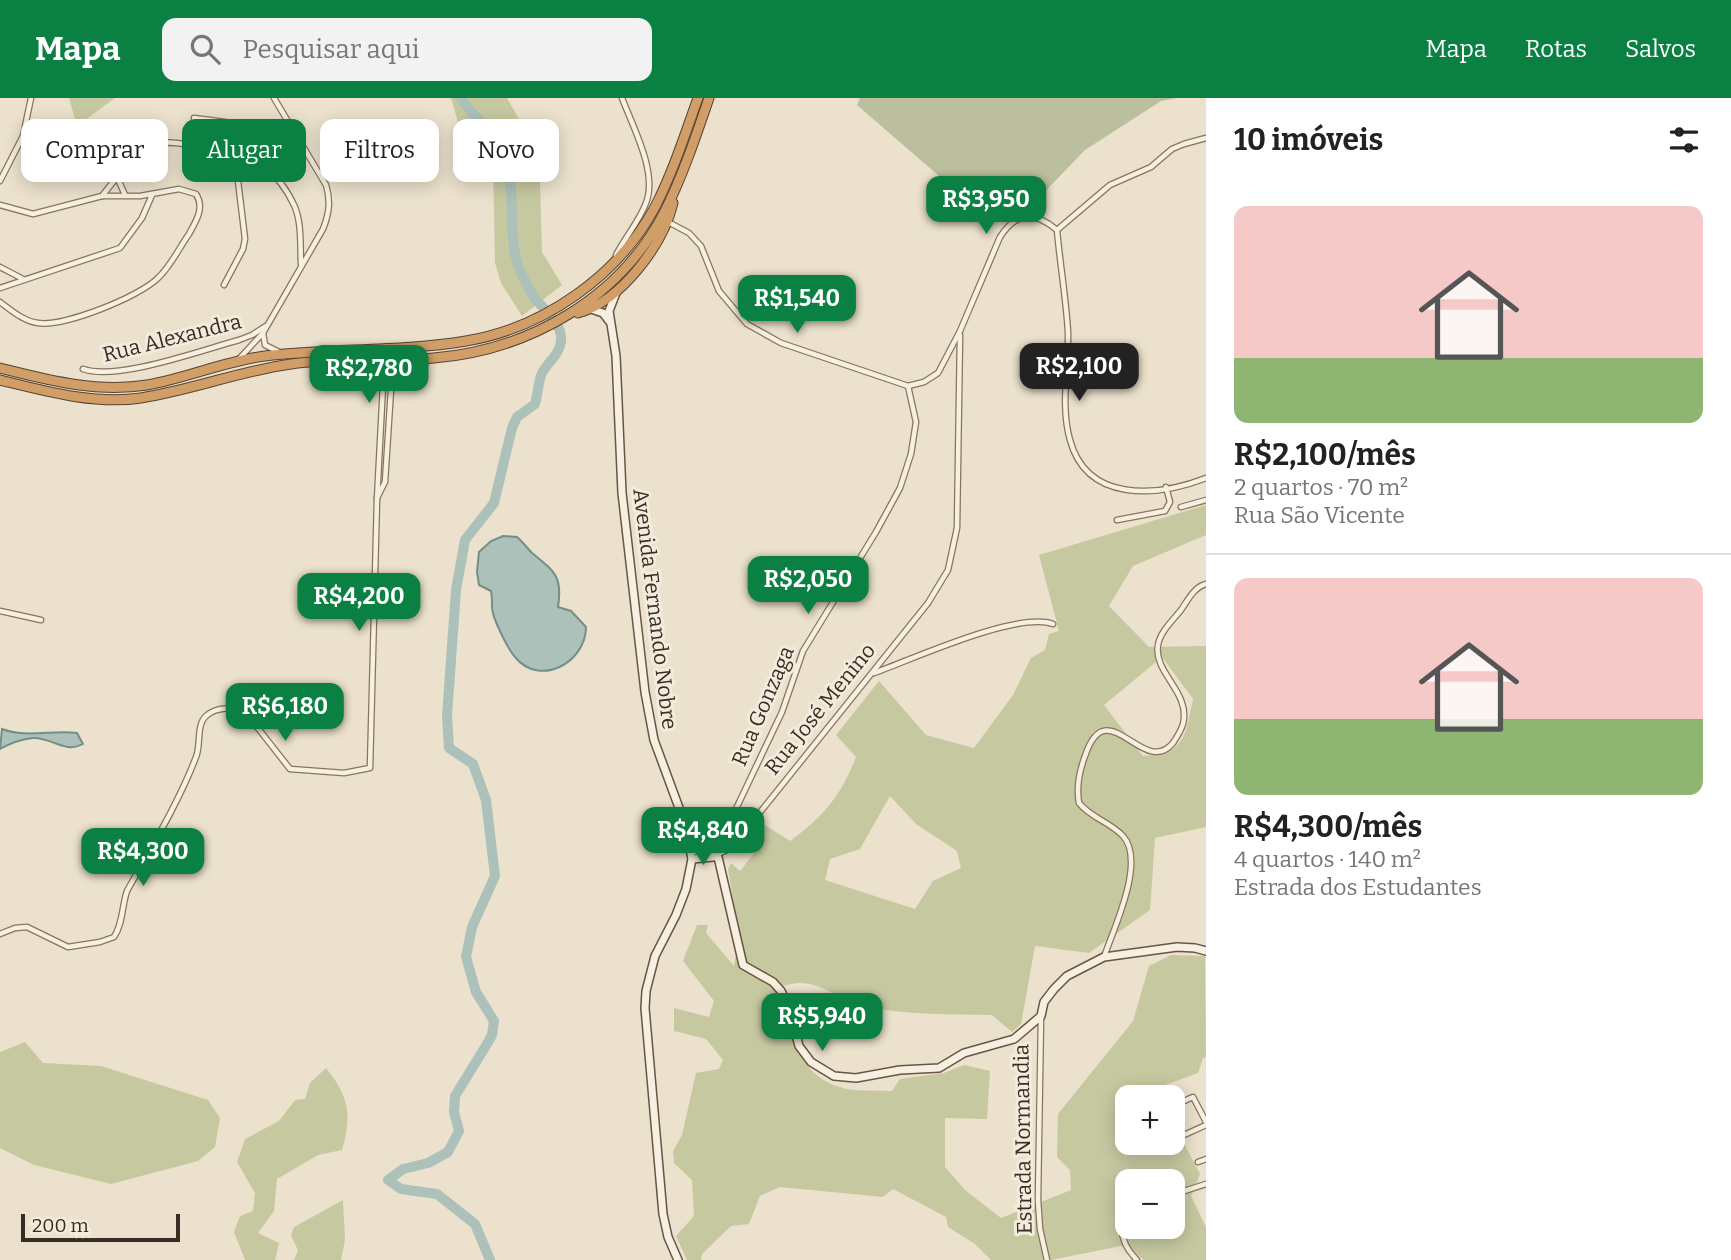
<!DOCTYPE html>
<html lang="pt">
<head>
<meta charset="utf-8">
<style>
	:root { --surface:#fff; --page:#f2f2f2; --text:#222; --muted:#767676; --line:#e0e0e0; --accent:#0b8043 }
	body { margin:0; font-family:Bitter,serif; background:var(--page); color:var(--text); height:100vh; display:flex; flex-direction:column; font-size:26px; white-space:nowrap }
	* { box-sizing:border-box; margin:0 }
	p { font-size:23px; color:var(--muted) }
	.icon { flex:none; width:38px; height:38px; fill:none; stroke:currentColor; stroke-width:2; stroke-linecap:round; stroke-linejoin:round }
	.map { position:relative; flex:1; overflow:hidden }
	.side { display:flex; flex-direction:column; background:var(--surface); width:525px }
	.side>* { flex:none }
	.top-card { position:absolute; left:21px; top:21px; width:665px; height:63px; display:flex; gap:14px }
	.buttons { position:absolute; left:1115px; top:987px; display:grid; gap:14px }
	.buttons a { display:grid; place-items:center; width:70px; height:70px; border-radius:14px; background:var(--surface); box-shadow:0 4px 18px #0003; font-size:35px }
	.scale { position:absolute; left:21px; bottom:18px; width:159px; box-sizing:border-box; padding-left:7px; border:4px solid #392d23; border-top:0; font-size:19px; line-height:24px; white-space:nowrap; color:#392d23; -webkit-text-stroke:5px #f3ebdb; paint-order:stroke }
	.price { position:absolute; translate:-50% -60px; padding:0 16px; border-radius:14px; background:var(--accent); color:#fff; font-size:23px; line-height:46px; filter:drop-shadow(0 2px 4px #0008) }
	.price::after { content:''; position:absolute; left:50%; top:42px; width:21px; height:16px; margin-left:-10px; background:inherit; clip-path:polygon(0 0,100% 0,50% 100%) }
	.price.current { background:#222; color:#fff }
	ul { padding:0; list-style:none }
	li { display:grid; align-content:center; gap:14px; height:371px; padding:0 28px }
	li+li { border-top:2px solid var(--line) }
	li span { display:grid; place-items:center; height:217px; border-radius:14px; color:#555 }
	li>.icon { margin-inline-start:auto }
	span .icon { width:126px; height:126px; fill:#fffc; stroke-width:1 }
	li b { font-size:30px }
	h2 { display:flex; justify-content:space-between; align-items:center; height:84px; padding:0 28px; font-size:30px }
	.pill { padding:0 24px; border-radius:14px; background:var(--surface); box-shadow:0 4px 18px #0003; font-size:24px; line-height:63px }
	.pill.current { background:var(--accent); color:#fff }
	header { display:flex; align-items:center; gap:42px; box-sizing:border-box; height:98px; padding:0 35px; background:var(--accent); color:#fff }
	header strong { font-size:33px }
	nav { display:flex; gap:38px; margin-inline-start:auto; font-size:24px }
	.search { width:490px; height:63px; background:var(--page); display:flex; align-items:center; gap:18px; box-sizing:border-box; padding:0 24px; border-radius:14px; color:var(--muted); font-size:26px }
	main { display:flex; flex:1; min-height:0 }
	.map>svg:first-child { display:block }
</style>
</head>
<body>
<header>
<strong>Mapa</strong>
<div class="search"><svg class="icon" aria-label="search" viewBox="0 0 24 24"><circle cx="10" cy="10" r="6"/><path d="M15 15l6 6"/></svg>Pesquisar aqui</div>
<nav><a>Mapa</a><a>Rotas</a><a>Salvos</a></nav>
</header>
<main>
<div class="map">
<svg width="1206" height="1162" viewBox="0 0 1206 1162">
	<rect width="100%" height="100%" fill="#ebe1cc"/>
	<g fill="#c6c9a0" fill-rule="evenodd">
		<polygon points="69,0 115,0 77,28"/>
		<polygon points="451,0 507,0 534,48 540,85 542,154 562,187 522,218 501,185 495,165 493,64 486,51 458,24"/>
		<path d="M1206 407V437L1133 468 1109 508 1149 549 1206 548V729L1155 740 1150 812 1089 855 1035 848 1021 926 1012 934 992 917C950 916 908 917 866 909 837 903 815 876 784 888 792 932 792 976 843 990 858 994 877 992 892 993L900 981 944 975 964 967 990 973 987 1021 945 1020V1069L965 1092 1001 1120 1071 1092 1070 1072 1057 1059 1058 1016 1133 923 1149 868 1171 857 1205 858 1206 959 1203 960 1198 975 1165 987 1168 999H1127V1045H1172L1173 1013 1180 1038 1200 1076 1191 1098 1206 1129V1162H1144L1126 1147 1051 1162H991L975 1146 948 1129 946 1119 893 1091 883 1099 780 1089 760 1098 749 1126 731 1128 702 1156 701 1162H687L676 1138 694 1118 692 1082 674 1065 673 1053 682 1037 696 975 719 971 723 962 706 941 674 933V910L709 919 714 903 683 863 697 827H708L706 835 734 868 739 837 728 771 731 765 740 773 756 753 744 741 760 724 790 743C823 719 841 698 856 659L836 637 879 583 926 637 974 650 1013 597 1031 560 1045 552 1049 536 1059 533 1039 457ZM1162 559 1193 601C1185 638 1186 655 1143 658L1104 607ZM890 698 916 726 957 753 961 770 933 783 915 811 825 782 830 761 860 751ZM1127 1083H1172V1129H1127Z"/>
		<polygon points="25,944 43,965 101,968 208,1002 220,1020 215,1049 198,1063 111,1086 34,1067 0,1050 0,954"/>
		<path d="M326 970C349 998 352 1017 342 1052L318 1057 277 1081 274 1113 258 1135 279 1145 275 1162H245L234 1134 240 1118 253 1113 255 1095 237 1064 245 1041 279 1023 295 1002 305 1001 310 985Z"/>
		<polygon points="343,1102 345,1142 341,1162 294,1162 298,1152 291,1138 294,1129"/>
	</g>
	<polygon fill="#bcbf9e" points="860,0 1177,0 1161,3 1085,52 1031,108 1010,116 984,117 857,7"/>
	<g fill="#acc1ba" stroke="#738f87" stroke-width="2">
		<path d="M503 438 517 439C523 444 527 450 532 455 554 473 563 478 558 509L571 513 586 529C586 564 540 590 515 559 508 551 492 520 492 509 492 504 492 498 491 493L479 487 477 474 479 454 491 443Z"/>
		<path d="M2 631C25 640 52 632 77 635L83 646C65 656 51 639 33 640 23 641 9 646 0 651Z"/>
	</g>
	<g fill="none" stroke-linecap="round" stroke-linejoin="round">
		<path stroke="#acc1ba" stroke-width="10" d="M460 0C478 23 499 40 507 70 517 105 506 142 521 175 525 183 529 192 534 199 543 211 563 226 561 243 560 256 548 264 542 275 538 284 538 296 535 306L517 319 512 330 494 405 465 442 456 492 447 618 449 650 473 666 486 702 495 778 472 829 466 859 476 894 494 923 492 937 487 946 455 998 454 1014 459 1033 448 1054 428 1065 403 1071 388 1082 401 1091 437 1096 475 1126 490 1162"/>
		<defs>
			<g id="street">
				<polyline points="194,20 294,33"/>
				<path d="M117 79C128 68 139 52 153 46 169 39 249 58 264 69 277 78 287 92 294 107 302 124 300 147 301 166"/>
				<polyline points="0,83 23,38 31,0"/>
				<polyline points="102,98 117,79 125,97"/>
				<path d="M0 107 33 116 102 98H140L179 91 196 96C205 110 196 123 189 136 179 150 171 168 158 180 139 199 64 229 38 225 23 223 11 212 0 204"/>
				<path d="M668 124 689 135 701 148 719 193 747 226 781 245 908 288 924 284 938 275 960 233 1000 139C1016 114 1034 113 1057 132 1060 166 1066 200 1068 234 1069 269 1060 307 1070 342 1087 405 1157 399 1206 380"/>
				<polyline points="1057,132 1110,87 1151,69 1172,51 1184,46 1206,40"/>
				<path d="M616 157C625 139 639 124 646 105 658 75 633 29 622 0"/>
				<polyline points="0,169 23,181"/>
				<polyline points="224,187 243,151 245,141 235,58"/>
				<polyline points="0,190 120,150 142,120 152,97"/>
				<polyline points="263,235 265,247 279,254"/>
				<path d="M238 262 263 235 323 131C329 116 331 103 326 87L274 0"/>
				<path d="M83 271C118 283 202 252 239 242L252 237 266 228"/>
				<polyline points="377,400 385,384 392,276 399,268 407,266"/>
				<polyline points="1181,409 1206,402"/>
				<polyline points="1117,422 1165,413 1170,404 1166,389"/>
				<polyline points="0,513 41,522"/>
				<path d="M874 575C913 561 1017 513 1053 526"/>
				<polyline points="716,753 782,614 803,553 876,434 900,390 911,356 916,324 908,288"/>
				<polyline points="718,756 727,752 737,743 928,505 948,472 957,430 960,237"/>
				<path d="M0 836 15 830 27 829 68 849 100 844 114 839C123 826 122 807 127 793 151 750 179 704 196 659 201 648 196 627 206 618 216 609 234 608 246 615L290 671 344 675 370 670 377 401 383 287C382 274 376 267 364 266"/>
				<path d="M1104 859C1114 830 1146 763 1123 738 1110 724 1091 720 1079 705 1076 688 1079 674 1085 658 1107 591 1143 681 1173 645 1177 639 1181 633 1183 626 1191 594 1153 575 1158 547 1160 534 1173 522 1181 512 1188 502 1194 489 1206 486"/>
				<polyline points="1041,919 1038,1102 1040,1131 1047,1162"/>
				<polyline points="1175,1007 1193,999 1206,1024"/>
				<polyline points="1184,1037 1206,1027"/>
				<polyline points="1198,1064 1206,1061"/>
				<polyline points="1172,1097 1206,1086"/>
				<path d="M1127 1114C1117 1132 1123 1148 1137 1162"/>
			</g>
			<g id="secondary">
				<polyline points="616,195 609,213 616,258 622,395 645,594 654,642 685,726 692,761 686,791 676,817 655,858 646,893 645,910 663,1116 668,1139 678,1162"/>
				<polyline points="591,211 603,215 609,223"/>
				<polyline points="690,752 712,755"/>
				<polyline points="718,759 743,867 773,884 781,893 788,907 799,948 811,964 834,978 856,980 900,972 939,970 964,955 1014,941 1041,918 1044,904 1054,891 1067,878 1104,859 1177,849 1195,850 1206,853"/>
				<polyline points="692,761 713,759"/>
			</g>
			<g id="highway">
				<path d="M578 215C621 203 663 147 673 105"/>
				<path d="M0 270C48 282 96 295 147 287 187 280 225 263 265 258 332 250 400 254 466 243 544 230 618 178 655 109 673 74 685 36 698 0"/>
				<path d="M0 282C45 293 94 307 141 300 192 292 240 273 291 266 338 259 386 265 434 260 529 252 620 201 665 113 683 77 696 38 709 0"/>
			</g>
		</defs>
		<use href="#street" stroke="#877461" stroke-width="7"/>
		<use href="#secondary" stroke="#695544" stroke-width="10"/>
		<use href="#highway" stroke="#564335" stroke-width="11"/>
		<use href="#street" stroke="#f7efdf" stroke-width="4.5"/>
		<use href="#secondary" stroke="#f7efdf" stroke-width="7"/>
		<use href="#highway" stroke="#d19e67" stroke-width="9"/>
	</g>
	<g text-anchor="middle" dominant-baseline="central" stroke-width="6" stroke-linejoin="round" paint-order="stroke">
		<g font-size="21" fill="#392d23" stroke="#f3ebdb">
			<text transform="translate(172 240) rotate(-14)">Rua Alexandra</text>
			<text transform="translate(655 511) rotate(83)">Avenida Fernando Nobre</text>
			<text transform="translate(763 608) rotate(-67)">Rua Gonzaga</text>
			<text transform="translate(820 611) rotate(-51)">Rua José Menino</text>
			<text transform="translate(1023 1041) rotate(-91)">Estrada Normandia</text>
		</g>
	</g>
</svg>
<div class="buttons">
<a>+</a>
<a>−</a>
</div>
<div class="scale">200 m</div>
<b class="price" style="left:986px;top:138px">R$3,950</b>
<b class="price" style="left:797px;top:237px">R$1,540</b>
<b class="price current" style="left:1079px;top:305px">R$2,100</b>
<b class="price" style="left:369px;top:307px">R$2,780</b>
<b class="price" style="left:808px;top:518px">R$2,050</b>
<b class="price" style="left:359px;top:535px">R$4,200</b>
<b class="price" style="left:285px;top:645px">R$6,180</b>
<b class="price" style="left:703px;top:769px">R$4,840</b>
<b class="price" style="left:143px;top:790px">R$4,300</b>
<b class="price" style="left:822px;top:955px">R$5,940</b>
<div class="top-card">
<a class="pill">Comprar</a>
<a class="pill current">Alugar</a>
<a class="pill">Filtros</a>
<a class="pill">Novo</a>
</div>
</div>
<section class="side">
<h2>10 imóveis<svg class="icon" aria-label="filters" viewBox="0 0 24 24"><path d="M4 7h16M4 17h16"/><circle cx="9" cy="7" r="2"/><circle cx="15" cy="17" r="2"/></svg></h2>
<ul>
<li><span style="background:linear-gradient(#f6c9c9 70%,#8fb573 0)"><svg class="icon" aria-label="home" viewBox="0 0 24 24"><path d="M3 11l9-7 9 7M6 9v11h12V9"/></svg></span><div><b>R$2,100/mês</b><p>2 quartos · 70 m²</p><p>Rua São Vicente</p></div></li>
<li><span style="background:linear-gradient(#f6c9c9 65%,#8fb573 0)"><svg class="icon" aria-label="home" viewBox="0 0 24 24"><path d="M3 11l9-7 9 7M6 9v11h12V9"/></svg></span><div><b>R$4,300/mês</b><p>4 quartos · 140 m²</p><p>Estrada dos Estudantes</p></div></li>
</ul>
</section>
</main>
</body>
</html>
